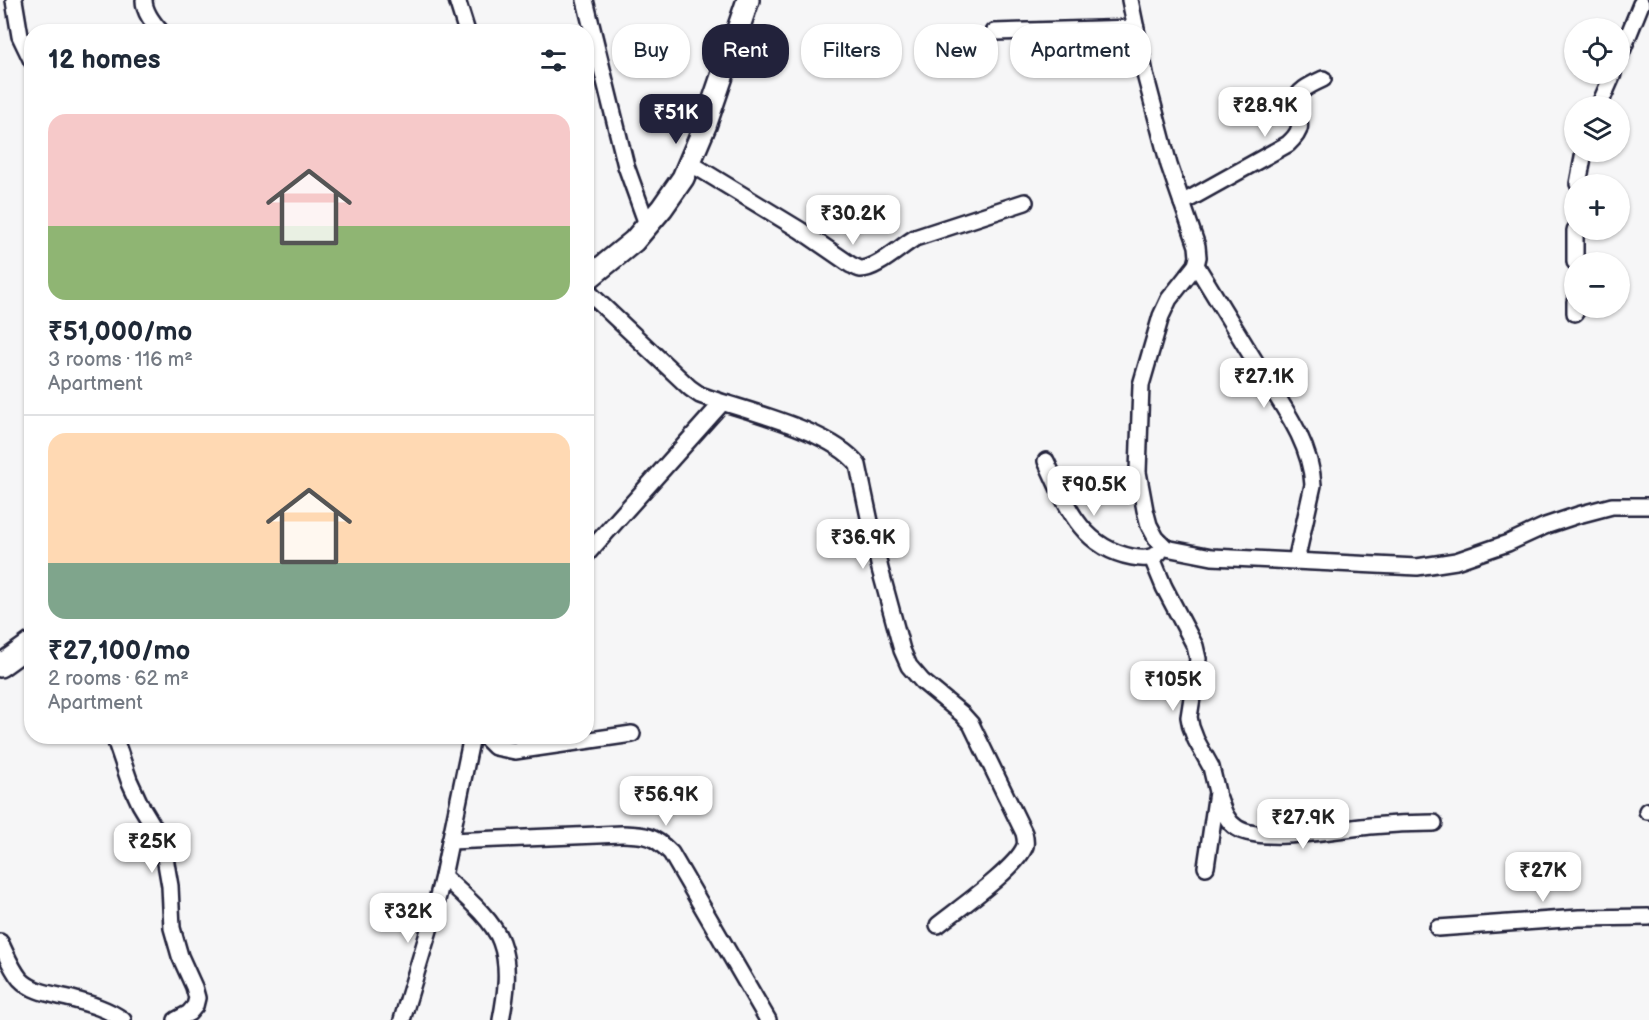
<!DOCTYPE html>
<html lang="en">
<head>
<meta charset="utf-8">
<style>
	:root { --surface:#fff; --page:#f6f6f7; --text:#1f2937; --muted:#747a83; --line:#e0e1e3; --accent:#22223b }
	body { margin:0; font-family:"Balsamiq Sans",sans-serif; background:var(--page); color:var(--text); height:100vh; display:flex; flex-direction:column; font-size:22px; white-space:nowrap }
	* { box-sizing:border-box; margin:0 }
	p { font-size:20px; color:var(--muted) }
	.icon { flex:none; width:33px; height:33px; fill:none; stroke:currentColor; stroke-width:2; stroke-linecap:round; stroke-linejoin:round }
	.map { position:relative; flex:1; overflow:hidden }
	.side { position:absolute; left:24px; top:24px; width:570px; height:720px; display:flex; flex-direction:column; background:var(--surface); border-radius:24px; box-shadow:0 2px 4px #0004 }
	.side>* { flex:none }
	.hud { position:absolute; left:612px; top:24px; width:570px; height:54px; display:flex; gap:12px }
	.controls { position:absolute; left:1564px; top:18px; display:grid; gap:12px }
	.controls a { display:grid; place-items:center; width:66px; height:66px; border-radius:50%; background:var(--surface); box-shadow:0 2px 4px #0004; font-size:30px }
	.price { position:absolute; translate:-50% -51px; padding:0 14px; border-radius:12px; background:#fff; color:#222; font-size:20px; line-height:39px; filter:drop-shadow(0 2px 3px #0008) }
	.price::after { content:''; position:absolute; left:50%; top:36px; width:18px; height:14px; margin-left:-9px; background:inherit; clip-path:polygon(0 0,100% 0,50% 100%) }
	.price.selected { background:var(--accent); color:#fff }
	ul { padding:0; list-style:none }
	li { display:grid; align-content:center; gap:12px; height:318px; padding:0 24px }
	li+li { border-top:2px solid var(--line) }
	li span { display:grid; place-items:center; height:186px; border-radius:18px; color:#555 }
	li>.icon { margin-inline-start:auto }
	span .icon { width:108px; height:108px; fill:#fffc; stroke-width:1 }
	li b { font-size:26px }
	h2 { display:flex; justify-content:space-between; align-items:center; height:72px; padding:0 24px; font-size:26px }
	.pill { padding:0 21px; border-radius:24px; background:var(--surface); box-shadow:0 2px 4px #0004; font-size:21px; line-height:54px }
	.pill.selected { background:var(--accent); color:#fff }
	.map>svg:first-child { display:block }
</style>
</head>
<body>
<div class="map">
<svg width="1649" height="1020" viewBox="0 0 1649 1020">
	<rect width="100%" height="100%" fill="#f6f6f7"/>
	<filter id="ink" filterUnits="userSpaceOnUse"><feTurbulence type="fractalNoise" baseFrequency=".0167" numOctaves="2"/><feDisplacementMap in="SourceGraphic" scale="12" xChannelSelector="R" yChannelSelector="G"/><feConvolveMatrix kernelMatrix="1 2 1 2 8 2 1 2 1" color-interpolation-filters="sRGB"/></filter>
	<g filter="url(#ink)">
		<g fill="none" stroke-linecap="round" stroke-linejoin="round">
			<defs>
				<g id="street">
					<polyline points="14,0 20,36 32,61"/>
					<path d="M144 0C144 12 153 23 161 32"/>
					<polyline points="457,0 467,32"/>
					<polyline points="585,0 626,166 648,227"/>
					<polyline points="1130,0 1146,78 1169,165 1197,246 1198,257 1196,265 1169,299 1161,316 1141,385 1138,472 1145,510 1149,525 1156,538 1166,548 1212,557 1417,567 1456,561 1508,543 1545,526 1578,515 1612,506 1649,506"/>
					<polyline points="994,32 1136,28"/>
					<polyline points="1620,56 1641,4"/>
					<polyline points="1599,106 1613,74"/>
					<path d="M690 163 800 230 851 265C852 265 859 269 860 269 876 270 901 246 915 238L1025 202"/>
					<polyline points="1578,184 1584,152"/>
					<path d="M1182 203 1288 144C1305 128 1300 124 1293 104 1298 90 1310 85 1323 79"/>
					<polyline points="1575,262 1575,230"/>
					<path d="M1196 265C1217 299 1238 334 1259 368 1281 404 1311 442 1313 485L1296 561"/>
					<path d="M586 290 690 388 700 395C742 410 832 430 858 465L880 569 902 650 909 666 922 681 962 714 971 724 1024 833C1025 837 1026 842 1025 846 1017 868 958 909 938 925"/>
					<polyline points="1575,313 1575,301"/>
					<path d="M1046 461C1066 504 1080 547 1132 557 1143 559 1151 559 1159 553"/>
					<polyline points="586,555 722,403"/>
					<polyline points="1152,558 1164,587 1195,646 1198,659 1189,717 1191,727 1196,740 1211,767 1217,792 1206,867"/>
					<polyline points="114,736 129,780 140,804 155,829 163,846 170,886 172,928 180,956 194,987 197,998 195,1006 189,1013 176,1020"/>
					<polyline points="484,736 495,747 515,751 632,734"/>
					<path d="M1219 798C1223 810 1226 821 1237 828 1262 844 1339 829 1370 826 1391 824 1413 823 1434 823"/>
					<polyline points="1647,811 1649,811"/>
					<path d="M450 841 622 834C647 835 653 835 671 853L768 1020"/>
					<path d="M443 876C461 893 493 919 501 942 510 966 506 995 501 1020"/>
					<polyline points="1438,928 1579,918 1649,917"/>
					<path d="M0 942C6 954 11 968 20 979 33 993 54 994 72 999 90 1004 108 1009 123 1020"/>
					<polyline points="402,1020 432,920 443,876 472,736"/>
				</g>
				<g id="secondary">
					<polyline points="586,280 634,241 662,208 683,178 705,126 748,0"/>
					<polyline points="0,666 32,643"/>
				</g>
			</defs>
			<use href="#street" stroke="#22223b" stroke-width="20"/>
			<use href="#secondary" stroke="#22223b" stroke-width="26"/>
			<use href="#street" stroke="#fff" stroke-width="15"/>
			<use href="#secondary" stroke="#fff" stroke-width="21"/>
		</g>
	</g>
</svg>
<div class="controls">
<a><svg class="icon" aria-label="locate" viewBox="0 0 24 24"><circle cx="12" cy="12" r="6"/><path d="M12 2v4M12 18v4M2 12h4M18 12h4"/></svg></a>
<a><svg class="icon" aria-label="layers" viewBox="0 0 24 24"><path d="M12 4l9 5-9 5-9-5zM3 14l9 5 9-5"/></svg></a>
<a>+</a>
<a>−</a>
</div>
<b class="price" style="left:1265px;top:138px">₹28.9K</b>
<b class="price selected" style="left:676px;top:145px">₹51K</b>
<b class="price" style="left:853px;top:246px">₹30.2K</b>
<b class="price" style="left:1264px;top:409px">₹27.1K</b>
<b class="price" style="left:1094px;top:517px">₹90.5K</b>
<b class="price" style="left:863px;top:570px">₹36.9K</b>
<b class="price" style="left:1173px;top:712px">₹105K</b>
<b class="price" style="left:666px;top:827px">₹56.9K</b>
<b class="price" style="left:1303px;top:850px">₹27.9K</b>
<b class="price" style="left:152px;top:874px">₹25K</b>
<b class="price" style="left:1543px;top:903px">₹27K</b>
<b class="price" style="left:408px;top:944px">₹32K</b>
<div class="hud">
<a class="pill">Buy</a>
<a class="pill selected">Rent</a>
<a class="pill">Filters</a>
<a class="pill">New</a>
<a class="pill">Apartment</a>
</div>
<section class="side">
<h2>12 homes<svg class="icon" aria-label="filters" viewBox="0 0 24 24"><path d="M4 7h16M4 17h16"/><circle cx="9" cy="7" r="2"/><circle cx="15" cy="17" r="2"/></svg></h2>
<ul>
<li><span style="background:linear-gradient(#f6c9c9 60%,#8fb573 0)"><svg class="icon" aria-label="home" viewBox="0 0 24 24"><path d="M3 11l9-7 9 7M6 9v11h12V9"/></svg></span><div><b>₹51,000/mo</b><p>3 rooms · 116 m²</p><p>Apartment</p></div></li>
<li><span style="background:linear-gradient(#ffd9b3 70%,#7fa58c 0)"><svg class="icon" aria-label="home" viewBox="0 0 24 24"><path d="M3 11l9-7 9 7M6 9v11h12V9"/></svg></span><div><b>₹27,100/mo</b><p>2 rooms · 62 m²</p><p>Apartment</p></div></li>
</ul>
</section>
</div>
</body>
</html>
